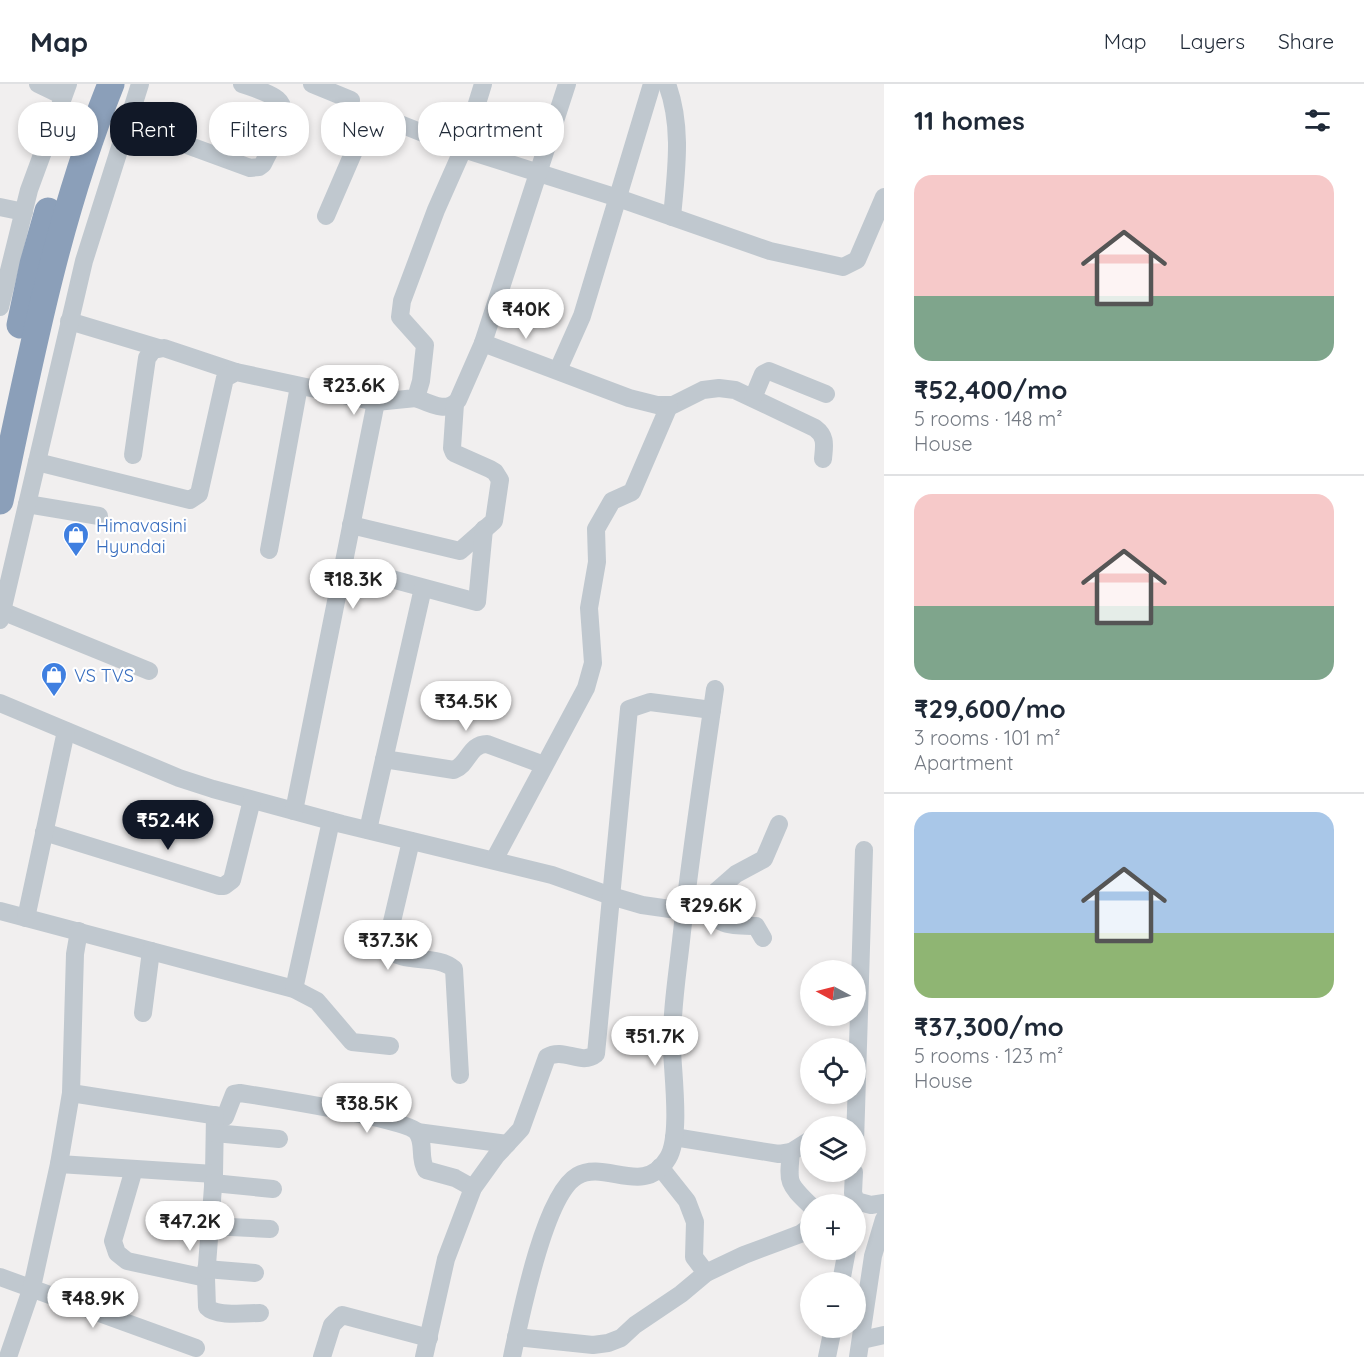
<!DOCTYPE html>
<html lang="en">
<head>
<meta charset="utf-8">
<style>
	:root { --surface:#fff; --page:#f2f2f3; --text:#1f2937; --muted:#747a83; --line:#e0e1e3; --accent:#111827 }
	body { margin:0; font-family:Quicksand,sans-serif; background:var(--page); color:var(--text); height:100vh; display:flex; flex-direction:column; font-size:22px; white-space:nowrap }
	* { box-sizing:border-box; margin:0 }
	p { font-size:20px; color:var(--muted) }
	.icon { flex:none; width:33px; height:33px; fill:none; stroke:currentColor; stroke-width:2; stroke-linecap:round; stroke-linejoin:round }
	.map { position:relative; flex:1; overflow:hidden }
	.drawer { display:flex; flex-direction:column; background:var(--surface); width:480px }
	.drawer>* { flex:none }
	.banner { position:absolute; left:18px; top:18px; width:570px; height:54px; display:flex; gap:12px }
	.needle { width:39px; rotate:277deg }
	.tools { position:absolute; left:800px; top:876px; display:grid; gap:12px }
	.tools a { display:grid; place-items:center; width:66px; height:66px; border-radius:50%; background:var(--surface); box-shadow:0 3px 9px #0003; font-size:30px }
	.price { position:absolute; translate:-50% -51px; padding:0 14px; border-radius:21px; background:#fff; color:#222; font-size:20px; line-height:39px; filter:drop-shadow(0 2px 3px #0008) }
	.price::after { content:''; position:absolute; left:50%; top:36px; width:18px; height:14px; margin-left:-9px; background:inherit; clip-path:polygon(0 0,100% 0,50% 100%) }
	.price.selected { background:var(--accent); color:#fff }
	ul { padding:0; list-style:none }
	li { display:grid; align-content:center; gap:12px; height:318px; padding:0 30px }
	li+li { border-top:2px solid var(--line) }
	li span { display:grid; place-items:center; height:186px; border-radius:18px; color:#555 }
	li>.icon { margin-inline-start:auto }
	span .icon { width:108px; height:108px; fill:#fffc; stroke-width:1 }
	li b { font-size:26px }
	h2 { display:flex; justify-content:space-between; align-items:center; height:72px; padding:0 30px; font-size:26px }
	.tag { padding:0 21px; border-radius:24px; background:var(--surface); box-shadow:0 3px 9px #0003; font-size:21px; line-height:54px }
	.tag.selected { background:var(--accent); color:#fff }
	header { display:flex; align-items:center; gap:36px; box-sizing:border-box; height:84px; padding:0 30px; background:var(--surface); border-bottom:2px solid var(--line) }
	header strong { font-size:28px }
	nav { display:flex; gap:33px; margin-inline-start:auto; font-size:21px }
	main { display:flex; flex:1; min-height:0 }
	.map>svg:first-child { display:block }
</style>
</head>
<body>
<header>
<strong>Map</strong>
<nav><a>Map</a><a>Layers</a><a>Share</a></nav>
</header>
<main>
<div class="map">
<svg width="884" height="1273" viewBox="0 0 884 1273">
	<rect width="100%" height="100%" fill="#f1efef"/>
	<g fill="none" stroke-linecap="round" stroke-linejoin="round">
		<g stroke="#c0c8cf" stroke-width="18">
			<polyline points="38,0 63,12"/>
			<polyline points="312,0 351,16"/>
			<path d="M667 0C683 43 676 88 672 133"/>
			<path d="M127 39 250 84 259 83 263 80C270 64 294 29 277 15 268 8 253 4 242 0"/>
			<polyline points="0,123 24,128"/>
			<polyline points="326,132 367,37 371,33 380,32 463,65 618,114 770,167 843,183 857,176 884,113"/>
			<polyline points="0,223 29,106 68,0"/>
			<polyline points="69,237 159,264"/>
			<path d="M483 259 629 314 657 321H673L703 306 719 304 735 306 815 344C827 353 824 362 823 375"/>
			<polyline points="558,286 582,232 652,0"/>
			<path d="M416 314C429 319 447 330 458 316L483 259 567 0"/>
			<polyline points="753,314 763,290 769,287 826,310"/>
			<polyline points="133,371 147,274 153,266 164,264 236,288"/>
			<polyline points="37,378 190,416 199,410 225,294 236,288 376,318 416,314 421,297 425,261 400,233 402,217 436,126 463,65 483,0"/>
			<polyline points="27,420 99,432"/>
			<polyline points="351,441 460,467 494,437 500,396 495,388 490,385 454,369 452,364 455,320"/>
			<polyline points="269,466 299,302"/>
			<polyline points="343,482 477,518 484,445"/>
			<polyline points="2,527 149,587"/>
			<polyline points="0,536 84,177 140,0"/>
			<polyline points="0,619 179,694 213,705 342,740 552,791 611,812 642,821 684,827"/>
			<path d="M384 675 454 686C469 680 469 660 487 660L544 681"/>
			<polyline points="294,727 376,318"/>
			<polyline points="368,746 423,504"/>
			<polyline points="44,748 219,802 224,802 232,796 252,716"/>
			<path d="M411 757 386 863C402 882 436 869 454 885L460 991"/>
			<polyline points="494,776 586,604 593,579 589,524 597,478 596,445 612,417 632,408 669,322"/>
			<path d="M699 813C718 842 723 841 756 842L763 854"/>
			<polyline points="686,816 712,811 736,790 764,775 779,740"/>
			<polyline points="0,827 294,905 317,917 352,958 390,962"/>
			<polyline points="26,834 66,647"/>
			<polyline points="294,905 331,737"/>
			<polyline points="143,929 151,867"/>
			<path d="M71 1009 225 1033 234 1010 240 1009C266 1013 406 1035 416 1047 426 1058 418 1073 426 1086L455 1094 473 1104"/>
			<path d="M215 1031 214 1090 206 1194 207 1223C216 1233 246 1229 260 1229"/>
			<polyline points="417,1048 507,1060"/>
			<polyline points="215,1049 279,1055"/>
			<polyline points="674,1053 779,1070 791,1068 810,1056"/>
			<polyline points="855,1059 864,766"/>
			<path d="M791 1068C788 1098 787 1099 810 1121"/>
			<polyline points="59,1080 214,1090"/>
			<polyline points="660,1083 687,1117 695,1138 694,1173 706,1189"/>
			<polyline points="134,1085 113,1157 117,1169 127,1177 206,1194"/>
			<polyline points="854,1088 853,1109 856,1117 871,1121 884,1119"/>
			<polyline points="213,1099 273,1105"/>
			<polyline points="210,1142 270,1145"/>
			<polyline points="206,1185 255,1189"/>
			<polyline points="0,1193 196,1264"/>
			<polyline points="841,1198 847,1166"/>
			<polyline points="516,1253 593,1261 608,1259 621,1254 635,1241 681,1210 706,1189 744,1171 800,1150 807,1145 810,1139"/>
			<polyline points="862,1256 884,1251"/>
			<polyline points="8,1273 32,1203 59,1080 71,1009 75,870 79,847"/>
			<polyline points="322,1273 332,1241 342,1231 429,1254"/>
			<path d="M424 1273 446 1175 473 1104 496 1072 521 1045 547 973C564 963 581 982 596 970L629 625 650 618 712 626"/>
			<path d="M512 1273C520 1235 544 1111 577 1092 605 1075 644 1114 668 1074 681 1053 673 992 672 966 671 930 677 893 681 857 690 773 703 689 715 605"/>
			<polyline points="827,1273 833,1244"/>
			<polyline points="858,1273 873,1172 884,1135"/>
		</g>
		<g stroke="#8b9fb9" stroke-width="27">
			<polyline points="20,241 33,180 48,127"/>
			<path d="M0 417C30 276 57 134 111 0"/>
		</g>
	</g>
	<defs>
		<symbol id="shop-pin" viewBox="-11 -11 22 30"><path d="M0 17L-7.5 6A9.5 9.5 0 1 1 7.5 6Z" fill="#3f7fe0" stroke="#fff"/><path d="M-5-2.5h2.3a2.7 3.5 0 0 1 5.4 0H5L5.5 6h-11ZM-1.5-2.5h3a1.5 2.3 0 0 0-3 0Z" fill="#fff"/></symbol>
	</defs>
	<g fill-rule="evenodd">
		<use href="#shop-pin" x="61" y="436" width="30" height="40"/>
		<use href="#shop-pin" x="39" y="576" width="30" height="40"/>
	</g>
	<g text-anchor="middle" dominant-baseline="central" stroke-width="4.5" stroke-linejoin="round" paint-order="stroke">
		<g font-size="18" fill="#366cbe" stroke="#fff" text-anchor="start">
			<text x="96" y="441">Himavasini<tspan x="96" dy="21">Hyundai</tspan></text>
			<text x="74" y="591">VS TVS</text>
		</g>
	</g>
</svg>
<div class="tools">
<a><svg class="needle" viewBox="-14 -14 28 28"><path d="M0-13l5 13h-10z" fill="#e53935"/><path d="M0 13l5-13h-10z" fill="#747a83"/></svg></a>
<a><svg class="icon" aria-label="locate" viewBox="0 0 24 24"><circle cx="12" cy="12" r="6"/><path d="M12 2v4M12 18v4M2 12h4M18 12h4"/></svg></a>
<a><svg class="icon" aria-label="layers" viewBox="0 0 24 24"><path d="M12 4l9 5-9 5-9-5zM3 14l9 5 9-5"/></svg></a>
<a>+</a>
<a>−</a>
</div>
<b class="price" style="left:526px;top:256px">₹40K</b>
<b class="price" style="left:354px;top:332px">₹23.6K</b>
<b class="price" style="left:353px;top:526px">₹18.3K</b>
<b class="price" style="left:466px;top:648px">₹34.5K</b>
<b class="price selected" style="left:168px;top:767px">₹52.4K</b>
<b class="price" style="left:711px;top:852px">₹29.6K</b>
<b class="price" style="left:388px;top:887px">₹37.3K</b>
<b class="price" style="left:655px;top:983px">₹51.7K</b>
<b class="price" style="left:367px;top:1050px">₹38.5K</b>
<b class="price" style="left:190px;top:1168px">₹47.2K</b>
<b class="price" style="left:93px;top:1245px">₹48.9K</b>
<div class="banner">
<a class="tag">Buy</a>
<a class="tag selected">Rent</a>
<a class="tag">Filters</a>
<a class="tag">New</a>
<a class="tag">Apartment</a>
</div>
</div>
<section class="drawer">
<h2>11 homes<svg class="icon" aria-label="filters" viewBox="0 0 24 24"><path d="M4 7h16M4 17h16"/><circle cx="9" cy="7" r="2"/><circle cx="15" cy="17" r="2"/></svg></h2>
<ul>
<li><span style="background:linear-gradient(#f6c9c9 65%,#7fa58c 0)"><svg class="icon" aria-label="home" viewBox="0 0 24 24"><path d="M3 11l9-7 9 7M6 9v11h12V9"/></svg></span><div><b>₹52,400/mo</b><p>5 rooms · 148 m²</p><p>House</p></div></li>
<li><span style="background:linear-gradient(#f6c9c9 60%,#7fa58c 0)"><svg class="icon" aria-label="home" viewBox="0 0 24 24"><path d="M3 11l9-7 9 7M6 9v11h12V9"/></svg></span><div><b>₹29,600/mo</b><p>3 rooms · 101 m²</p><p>Apartment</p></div></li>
<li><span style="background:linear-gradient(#a9c7e8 65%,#8fb573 0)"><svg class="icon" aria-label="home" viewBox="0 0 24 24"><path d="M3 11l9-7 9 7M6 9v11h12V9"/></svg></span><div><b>₹37,300/mo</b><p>5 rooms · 123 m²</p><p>House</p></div></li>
</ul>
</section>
</main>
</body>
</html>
